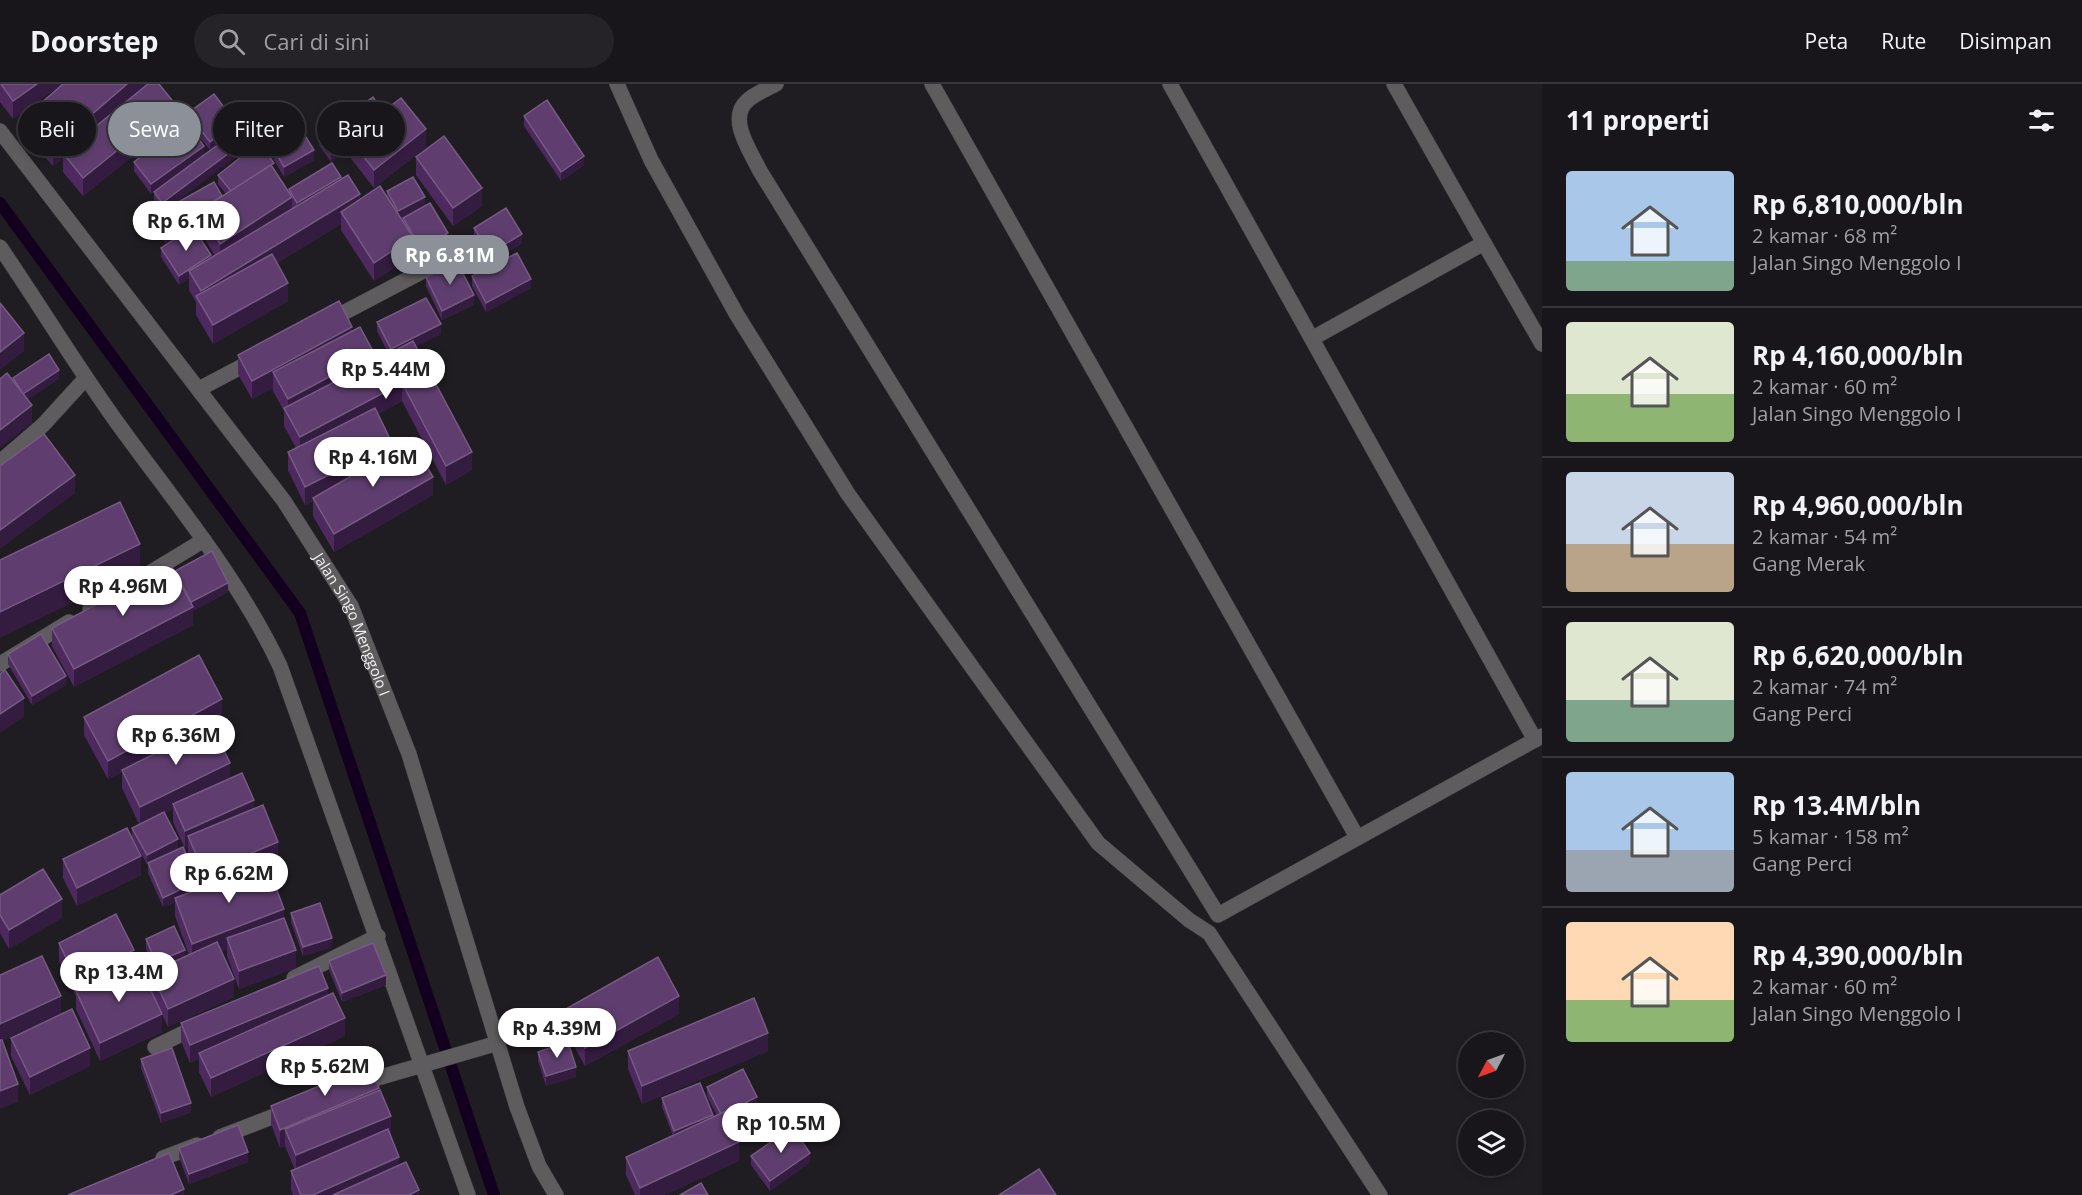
<!DOCTYPE html>
<html lang="id">
<head>
<meta charset="utf-8">
<style>
	:root { --surface:#18161a; --page:#252327; --text:#f1f3f6; --muted:#9f9fa2; --line:#363539; --accent:#8c9099 }
	body { margin:0; font-family:"Open Sans",sans-serif; background:var(--page); color:var(--text); height:100vh; display:flex; flex-direction:column; font-size:22px; white-space:nowrap }
	* { box-sizing:border-box; margin:0 }
	p { font-size:20px; color:var(--muted) }
	.icon { flex:none; width:33px; height:33px; fill:none; stroke:currentColor; stroke-width:2; stroke-linecap:round; stroke-linejoin:round }
	.map { position:relative; flex:1; overflow:hidden }
	.sheet { display:flex; flex-direction:column; background:var(--surface); width:540px }
	.sheet>* { flex:none }
	.banner { position:absolute; left:18px; top:18px; width:570px; height:54px; display:flex; gap:12px }
	.needle { width:39px; rotate:229deg }
	.tools { position:absolute; left:1458px; top:948px; display:grid; gap:12px }
	.tools a { display:grid; place-items:center; width:66px; height:66px; border-radius:50%; background:var(--surface); box-shadow:0 3px 9px #0003,0 0 0 2px var(--line); font-size:30px }
	.price { position:absolute; translate:-50% -51px; padding:0 14px; border-radius:21px; background:#fff; color:#222; font-size:20px; line-height:39px; filter:drop-shadow(0 2px 3px #0008) }
	.price::after { content:''; position:absolute; left:50%; top:36px; width:18px; height:14px; margin-left:-9px; background:inherit; clip-path:polygon(0 0,100% 0,50% 100%) }
	.price.selected { background:var(--accent); color:#fff }
	ul { padding:0; list-style:none }
	li { display:flex; align-items:center; gap:18px; height:150px; padding:0 24px }
	li+li { border-top:2px solid var(--line) }
	li span { display:grid; place-items:center; flex:none; width:168px; height:120px; border-radius:6px; color:#555 }
	li>.icon { margin-inline-start:auto }
	span .icon { width:72px; height:72px; fill:#fffc; stroke-width:1 }
	li b { font-size:26px }
	h2 { display:flex; justify-content:space-between; align-items:center; height:72px; padding:0 24px; font-size:26px }
	.chip { padding:0 21px; border-radius:27px; background:var(--surface); box-shadow:0 3px 9px #0003,0 0 0 2px var(--line); font-size:21px; line-height:54px }
	.chip.selected { background:var(--accent); color:#fff }
	header { display:flex; align-items:center; gap:36px; box-sizing:border-box; height:84px; padding:0 30px; background:var(--surface); border-bottom:2px solid var(--line) }
	header strong { font-size:28px }
	nav { display:flex; gap:33px; margin-inline-start:auto; font-size:21px }
	.search { width:420px; height:54px; background:var(--page); display:flex; align-items:center; gap:15px; box-sizing:border-box; padding:0 21px; border-radius:33px; color:var(--muted); font-size:22px }
	main { display:flex; flex:1; min-height:0 }
	.map>svg:first-child { display:block }
</style>
</head>
<body>
<header>
<strong>Doorstep</strong>
<div class="search"><svg class="icon" aria-label="search" viewBox="0 0 24 24"><circle cx="10" cy="10" r="6"/><path d="M15 15l6 6"/></svg>Cari di sini</div>
<nav><a>Peta</a><a>Rute</a><a>Disimpan</a></nav>
</header>
<main>
<div class="map">
<svg width="1542" height="1111" viewBox="0 0 1542 1111">
	<rect width="100%" height="100%" fill="#201d22"/>
	<g fill="none" stroke-linecap="round" stroke-linejoin="round">
		<polyline stroke="#13001f" stroke-width="12" points="0,119 300,529 494,1111"/>
		<defs>
			<g id="street">
				<polyline points="617,0 651,76 737,231 848,410 1098,759 1189,836 1209,849 1380,1111"/>
				<path d="M776 0C767 5 754 10 747 17 727 35 751 68 760 87L1218 831 1542 652"/>
				<polyline points="932,0 1357,753"/>
				<polyline points="1170,0 1535,656"/>
				<polyline points="1394,0 1484,159"/>
				<path id="s1" d="M0 47 284 417 351 522 409 670 517 1023 539 1082 556 1111"/>
				<path d="M0 163C41 223 78 285 121 344 177 421 239 495 280 582L468 1111"/>
				<polyline points="328,237 461,167"/>
				<polyline points="1313,254 1484,159 1542,260"/>
				<polyline points="199,305 256,275"/>
				<polyline points="0,378 43,341 85,295"/>
				<polyline points="90,525 204,456"/>
				<polyline points="0,580 69,538"/>
				<polyline points="294,894 378,852"/>
				<polyline points="155,963 198,942"/>
				<polyline points="357,1000 498,959"/>
				<polyline points="220,1053 290,1026"/>
				<polyline points="163,1074 197,1061"/>
			</g>
		</defs>
		<use href="#street" stroke="#3d3b3f" stroke-width="16"/>
		<use href="#street" stroke="#5e5c5f" stroke-width="15"/>
	</g>
	<g fill="#4d295f" fill-rule="evenodd">
		<polygon points="0,0 62,0 13,35 0,18"/>
		<polygon points="383,28 426,63 374,104 349,72 349,65 331,78 319,61 319,51"/>
		<path d="M188 29 235 47 225 55 249 63 167 124 222 112 226 110 218 100V91L274 86 289 108V105L341 96 360 115 387 112V107L425 122 448 159 421 174 413 160V172L374 197 341 146V140L277 179 288 217 213 260 196 231V218L189 206V194L179 201 161 173V164L175 154 166 160 155 140V131L161 128 154 117V108L210 66 188 39ZM199 141V145L215 172 211 174 194 144Z"/>
		<polygon points="524,32 584,81 561,97 524,42"/>
		<polygon points="25,33 175,38 83,112 63,88 63,74 53,82 25,51"/>
		<polygon points="186,38 151,110 134,87 134,78"/>
		<polygon points="273,64 314,76 284,93 273,74"/>
		<polygon points="416,73 482,122 453,142 416,91"/>
		<polygon points="474,144 522,159 490,179 474,153"/>
		<polygon points="472,192 531,204 486,228 472,202"/>
		<polygon points="426,193 474,221 442,236 426,202"/>
		<polygon points="377,238 441,250 416,262 472,386 446,401 402,317 378,330 392,368 433,411 334,468 313,432 313,417 305,421 288,386 288,368 296,364 284,342 284,327 273,307 273,304 252,315 238,290 238,271 352,246 374,277 388,269 377,247"/>
		<polygon points="175,488 228,508 193,527 193,541 74,603 52,562 52,544"/>
		<polygon points="8,570 66,601 32,621 8,580"/>
		<path d="M84 633 222 634 171 661 230 694 254 724 278 777 268 781 284 834 296 884 239 905 227 872V865L222 867 234 913 168 943 151 906V888L155 886 146 865V855L185 873 189 871 175 832V818L163 823 148 789V780H147L132 753V744L139 740 122 704V688L108 695 84 651ZM173 725V738L185 765 188 764V770L202 804 198 805 159 774 178 764 165 729Z"/>
		<polygon points="63,775 141,791 77,822 63,794"/>
		<polygon points="0,811 62,834 9,865 0,849"/>
		<polygon points="291,829 332,863 303,872 291,838"/>
		<polygon points="59,859 134,880 162,948 100,977 76,925 76,913 59,877"/>
		<polygon points="329,877 386,901 342,918 329,886"/>
		<polygon points="328,911 345,952 211,1013 199,988 199,975 190,979 181,957 181,939"/>
		<polygon points="564,926 679,930 585,982 564,944"/>
		<polygon points="11,954 90,982 30,1011 11,972"/>
		<polygon points="628,967 768,967 642,1020 628,985"/>
		<polygon points="538,968 576,993 546,1002 538,977"/>
		<polygon points="141,975 191,1028 161,1039 141,984"/>
		<polygon points="707,1003 757,1022 729,1036 739,1077 664,1111 635,1111 626,1091 626,1073 673,1052 662,1023 662,1014 713,1033 717,1032 707,1012"/>
		<polygon points="379,1006 391,1050 390,1050 399,1081 419,1111 293,1111 291,1106 291,1087 295,1086 285,1062 280,1064 271,1040 271,1022"/>
		<polygon points="179,1064 248,1078 189,1100 179,1073"/>
		<polygon points="751,1072 810,1078 770,1107 751,1081"/>
	</g>
	<g fill="#341b40">
		<polygon points="37,0 62,0 13,35 13,17"/>
		<polygon points="127,0 148,0 63,69 63,74 53,82 53,64"/>
		<polygon points="175,20 175,38 83,112 83,94"/>
		<polygon points="235,38 235,47 210,67 210,58"/>
		<polygon points="426,45 426,63 374,104 374,86"/>
		<polygon points="249,54 249,63 162,129 162,119"/>
		<polygon points="349,55 349,65 331,78 331,68"/>
		<polygon points="204,62 204,71 151,110 151,100"/>
		<polygon points="314,66 314,76 284,93 284,83"/>
		<polygon points="584,72 584,81 561,97 561,88"/>
		<polygon points="341,93 341,102 297,128 297,119"/>
		<polygon points="482,104 482,122 453,142 453,124"/>
		<polygon points="360,110 360,129 341,128 341,140 203,224 201,220 201,207"/>
		<polygon points="292,113 292,132 220,178 220,160"/>
		<polygon points="425,113 425,122 398,137 398,127"/>
		<polygon points="199,132 199,141 166,160 166,150"/>
		<polygon points="448,149 448,159 421,174 421,165"/>
		<polygon points="522,150 522,159 490,179 490,169"/>
		<polygon points="413,153 413,172 374,197 374,179"/>
		<polygon points="211,171 211,180 189,187 189,194 179,201 179,192"/>
		<polygon points="531,195 531,204 486,228 486,219"/>
		<polygon points="288,199 288,217 213,260 213,241"/>
		<polygon points="474,211 474,221 442,236 442,227"/>
		<polygon points="441,240 441,250 391,275 391,265"/>
		<polygon points="352,243 352,261 273,288 273,304 252,315 252,297"/>
		<polygon points="24,249 24,267 0,286 0,268"/>
		<polygon points="374,269 374,288 288,330 288,315"/>
		<polygon points="59,286 59,295 23,319 23,310"/>
		<polygon points="402,299 402,317 300,371 300,353"/>
		<polygon points="32,321 32,339 0,364 0,346"/>
		<polygon points="392,359 392,377 313,414 313,417 305,421 305,403"/>
		<polygon points="472,368 472,386 446,401 446,382"/>
		<polygon points="75,391 75,409 0,465 0,446"/>
		<polygon points="433,393 433,411 334,468 334,450"/>
		<polygon points="140,460 140,486 0,554 0,528"/>
		<polygon points="228,499 228,508 193,527 193,541 74,603 74,585 191,523 191,518"/>
		<polygon points="66,592 66,601 32,621 32,612"/>
		<polygon points="24,614 24,633 0,649 0,630"/>
		<polygon points="222,615 222,634 123,687 122,686 122,688 108,695 108,677"/>
		<polygon points="230,679 230,697 173,720 173,725 140,741 140,723"/>
		<polygon points="254,716 254,735 188,752 188,764 185,765 185,747"/>
		<polygon points="178,755 178,764 147,780 147,771"/>
		<polygon points="278,758 278,777 204,808 204,789"/>
		<polygon points="141,772 141,791 77,822 77,804"/>
		<polygon points="198,797 198,807 175,814 175,818 163,823 163,814"/>
		<polygon points="62,815 62,834 9,865 9,846"/>
		<polygon points="284,825 284,844 227,854 227,865 192,878 192,860"/>
		<polygon points="332,854 332,863 303,872 303,863"/>
		<polygon points="134,866 134,884 76,907 76,913 76,895"/>
		<polygon points="185,866 185,875 156,888 156,878"/>
		<polygon points="296,866 296,884 239,905 239,887"/>
		<polygon points="386,891 386,901 342,918 342,909"/>
		<polygon points="234,895 234,913 168,943 168,925"/>
		<polygon points="328,904 328,923 199,969 199,975 190,979 190,961"/>
		<polygon points="61,912 61,930 0,958 0,940"/>
		<polygon points="679,912 679,930 585,982 585,964"/>
		<polygon points="162,930 162,948 100,977 100,959"/>
		<polygon points="345,934 345,952 211,1013 211,994"/>
		<polygon points="768,949 768,967 642,1020 642,1002"/>
		<polygon points="90,964 90,982 30,1011 30,993"/>
		<polygon points="576,983 576,993 546,1002 546,992"/>
		<polygon points="18,1000 18,1018 0,1025 0,1007"/>
		<polygon points="379,1004 379,1022 285,1045 285,1062 280,1064 280,1046"/>
		<polygon points="757,1013 757,1022 721,1040 721,1031"/>
		<polygon points="191,1019 191,1028 161,1039 161,1029"/>
		<polygon points="713,1031 713,1040 674,1056 674,1047"/>
		<polygon points="391,1032 391,1050 296,1089 296,1071"/>
		<polygon points="739,1058 739,1077 664,1111 640,1111 640,1104"/>
		<polygon points="248,1068 248,1078 189,1100 189,1090"/>
		<polygon points="810,1069 810,1078 770,1107 770,1097"/>
		<polygon points="399,1073 399,1092 355,1111 313,1111"/>
		<polygon points="184,1105 184,1111 171,1111"/>
		<polygon points="419,1106 419,1111 409,1111"/>
	</g>
	<g fill="#5f3e6f" stroke="#765a84" stroke-width="1.5">
		<polygon points="1,0 37,0 13,17"/>
		<polygon points="63,0 127,0 53,64 25,33"/>
		<polygon points="148,0 159,0 175,20 83,94 63,69"/>
		<polygon points="214,10 235,38 210,58 188,29"/>
		<polygon points="373,13 383,28 349,54 350,55 331,68 319,51"/>
		<polygon points="401,14 426,45 374,86 349,54"/>
		<polygon points="547,16 584,72 561,88 524,32"/>
		<polygon points="186,38 204,62 151,100 134,78"/>
		<polygon points="242,43 249,54 162,119 154,108"/>
		<polygon points="302,47 314,66 284,83 273,64"/>
		<polygon points="444,52 482,104 453,124 416,73"/>
		<polygon points="259,59 274,79 231,107 218,91"/>
		<polygon points="332,79 341,93 297,119 289,105"/>
		<polygon points="271,81 292,113 220,160 199,127"/>
		<polygon points="348,91 360,110 201,207 189,187"/>
		<polygon points="413,93 425,113 398,127 387,107"/>
		<polygon points="214,98 222,112 199,127 199,132 166,150 155,131"/>
		<polygon points="380,102 413,153 374,179 341,128"/>
		<polygon points="430,119 448,149 421,165 403,134"/>
		<polygon points="506,124 522,150 490,169 474,144"/>
		<polygon points="193,143 211,171 179,192 161,164"/>
		<polygon points="517,169 531,195 486,219 472,192"/>
		<polygon points="272,170 288,199 213,241 196,212"/>
		<polygon points="457,178 474,211 442,227 426,193"/>
		<polygon points="426,214 441,240 391,265 377,238"/>
		<polygon points="339,217 352,243 252,297 238,271"/>
		<polygon points="0,219 24,249 0,268"/>
		<polygon points="360,243 374,269 288,315 273,288"/>
		<polygon points="413,257 472,368 446,382 402,299 300,353 284,324"/>
		<polygon points="49,270 59,286 23,310 13,294"/>
		<polygon points="7,289 32,321 0,346 0,295"/>
		<polygon points="375,324 392,359 305,403 288,368"/>
		<polygon points="44,350 75,391 0,446 0,382"/>
		<polygon points="412,357 433,393 334,450 313,414"/>
		<polygon points="120,418 140,460 0,528 0,476"/>
		<polygon points="212,467 228,499 191,518 175,487"/>
		<polygon points="171,481 193,523 74,585 52,544"/>
		<polygon points="41,550 66,592 32,612 8,570"/>
		<polygon points="199,571 222,615 108,677 84,633"/>
		<polygon points="5,586 24,614 0,630 0,590"/>
		<polygon points="212,641 230,679 140,723 122,686"/>
		<polygon points="242,689 254,716 185,747 173,720"/>
		<polygon points="263,721 278,758 204,789 188,752"/>
		<polygon points="164,728 178,755 147,771 132,744"/>
		<polygon points="127,744 141,772 77,804 63,775"/>
		<polygon points="183,763 198,797 163,814 148,779"/>
		<polygon points="267,780 284,825 192,860 175,814"/>
		<polygon points="43,785 62,815 9,846 0,831 0,811"/>
		<polygon points="320,819 332,854 303,863 291,829"/>
		<polygon points="116,830 134,866 76,895 59,859"/>
		<polygon points="284,834 296,866 239,887 227,854"/>
		<polygon points="174,842 185,866 156,878 146,855"/>
		<polygon points="217,858 234,895 168,925 151,888"/>
		<polygon points="373,859 386,891 342,909 329,877"/>
		<polygon points="42,872 61,912 0,940 0,891"/>
		<polygon points="658,873 679,912 585,964 564,926"/>
		<polygon points="138,879 162,930 100,959 76,907"/>
		<polygon points="319,882 328,904 190,961 181,939"/>
		<polygon points="333,909 345,934 211,994 199,969"/>
		<polygon points="754,914 768,949 642,1002 628,967"/>
		<polygon points="72,925 90,964 30,993 11,954"/>
		<polygon points="0,956 2,956 18,1000 0,1007"/>
		<polygon points="568,958 576,983 546,992 538,968"/>
		<polygon points="172,964 191,1019 161,1029 141,975"/>
		<polygon points="370,981 379,1004 280,1046 271,1022"/>
		<polygon points="743,985 757,1013 725,1029 724,1028 721,1030 707,1003"/>
		<polygon points="700,999 713,1031 674,1047 662,1014"/>
		<polygon points="380,1006 391,1032 296,1071 285,1045"/>
		<polygon points="724,1028 739,1058 640,1104 626,1073"/>
		<polygon points="238,1041 248,1068 189,1090 179,1064"/>
		<polygon points="792,1043 810,1069 770,1097 751,1072"/>
		<polygon points="388,1045 399,1073 313,1111 301,1111 291,1087"/>
		<polygon points="169,1069 184,1105 171,1111 68,1111"/>
		<polygon points="406,1078 419,1106 409,1111 333,1111"/>
		<polygon points="1039,1085 1056,1111 999,1111"/>
		<polygon points="701,1099 708,1111 680,1111"/>
	</g>
	<g text-anchor="middle" dominant-baseline="central" stroke-width="5" stroke-linejoin="round" paint-order="stroke">
		<g font-size="15" fill="#f2f0f3" stroke="#201d22">
			<text stroke="none"><textPath href="#s1" startOffset="608">Jalan Singo Menggolo I</textPath></text>
		</g>
	</g>
</svg>
<div class="tools">
<a><svg class="needle" viewBox="-14 -14 28 28"><path d="M0-13l5 13h-10z" fill="#e53935"/><path d="M0 13l5-13h-10z" fill="#9f9fa2"/></svg></a>
<a><svg class="icon" aria-label="layers" viewBox="0 0 24 24"><path d="M12 4l9 5-9 5-9-5zM3 14l9 5 9-5"/></svg></a>
</div>
<b class="price" style="left:186px;top:168px">Rp 6.1M</b>
<b class="price selected" style="left:450px;top:202px">Rp 6.81M</b>
<b class="price" style="left:386px;top:316px">Rp 5.44M</b>
<b class="price" style="left:373px;top:404px">Rp 4.16M</b>
<b class="price" style="left:123px;top:533px">Rp 4.96M</b>
<b class="price" style="left:176px;top:682px">Rp 6.36M</b>
<b class="price" style="left:229px;top:820px">Rp 6.62M</b>
<b class="price" style="left:119px;top:919px">Rp 13.4M</b>
<b class="price" style="left:557px;top:975px">Rp 4.39M</b>
<b class="price" style="left:325px;top:1013px">Rp 5.62M</b>
<b class="price" style="left:781px;top:1070px">Rp 10.5M</b>
<div class="banner">
<a class="chip">Beli</a>
<a class="chip selected">Sewa</a>
<a class="chip">Filter</a>
<a class="chip">Baru</a>
</div>
</div>
<section class="sheet">
<h2>11 properti<svg class="icon" aria-label="filters" viewBox="0 0 24 24"><path d="M4 7h16M4 17h16"/><circle cx="9" cy="7" r="2"/><circle cx="15" cy="17" r="2"/></svg></h2>
<ul>
<li><span style="background:linear-gradient(#a9c7e8 75%,#7fa58c 0)"><svg class="icon" aria-label="home" viewBox="0 0 24 24"><path d="M3 11l9-7 9 7M6 9v11h12V9"/></svg></span><div><b>Rp 6,810,000/bln</b><p>2 kamar · 68 m²</p><p>Jalan Singo Menggolo I</p></div></li>
<li><span style="background:linear-gradient(#dfe7d0 60%,#8fb573 0)"><svg class="icon" aria-label="home" viewBox="0 0 24 24"><path d="M3 11l9-7 9 7M6 9v11h12V9"/></svg></span><div><b>Rp 4,160,000/bln</b><p>2 kamar · 60 m²</p><p>Jalan Singo Menggolo I</p></div></li>
<li><span style="background:linear-gradient(#c9d6e8 60%,#b9a48a 0)"><svg class="icon" aria-label="home" viewBox="0 0 24 24"><path d="M3 11l9-7 9 7M6 9v11h12V9"/></svg></span><div><b>Rp 4,960,000/bln</b><p>2 kamar · 54 m²</p><p>Gang Merak</p></div></li>
<li><span style="background:linear-gradient(#dfe7d0 65%,#7fa58c 0)"><svg class="icon" aria-label="home" viewBox="0 0 24 24"><path d="M3 11l9-7 9 7M6 9v11h12V9"/></svg></span><div><b>Rp 6,620,000/bln</b><p>2 kamar · 74 m²</p><p>Gang Perci</p></div></li>
<li><span style="background:linear-gradient(#a9c7e8 65%,#9aa5b1 0)"><svg class="icon" aria-label="home" viewBox="0 0 24 24"><path d="M3 11l9-7 9 7M6 9v11h12V9"/></svg></span><div><b>Rp 13.4M/bln</b><p>5 kamar · 158 m²</p><p>Gang Perci</p></div></li>
<li><span style="background:linear-gradient(#ffd9b3 65%,#8fb573 0)"><svg class="icon" aria-label="home" viewBox="0 0 24 24"><path d="M3 11l9-7 9 7M6 9v11h12V9"/></svg></span><div><b>Rp 4,390,000/bln</b><p>2 kamar · 60 m²</p><p>Jalan Singo Menggolo I</p></div></li>
</ul>
</section>
</main>
</body>
</html>
